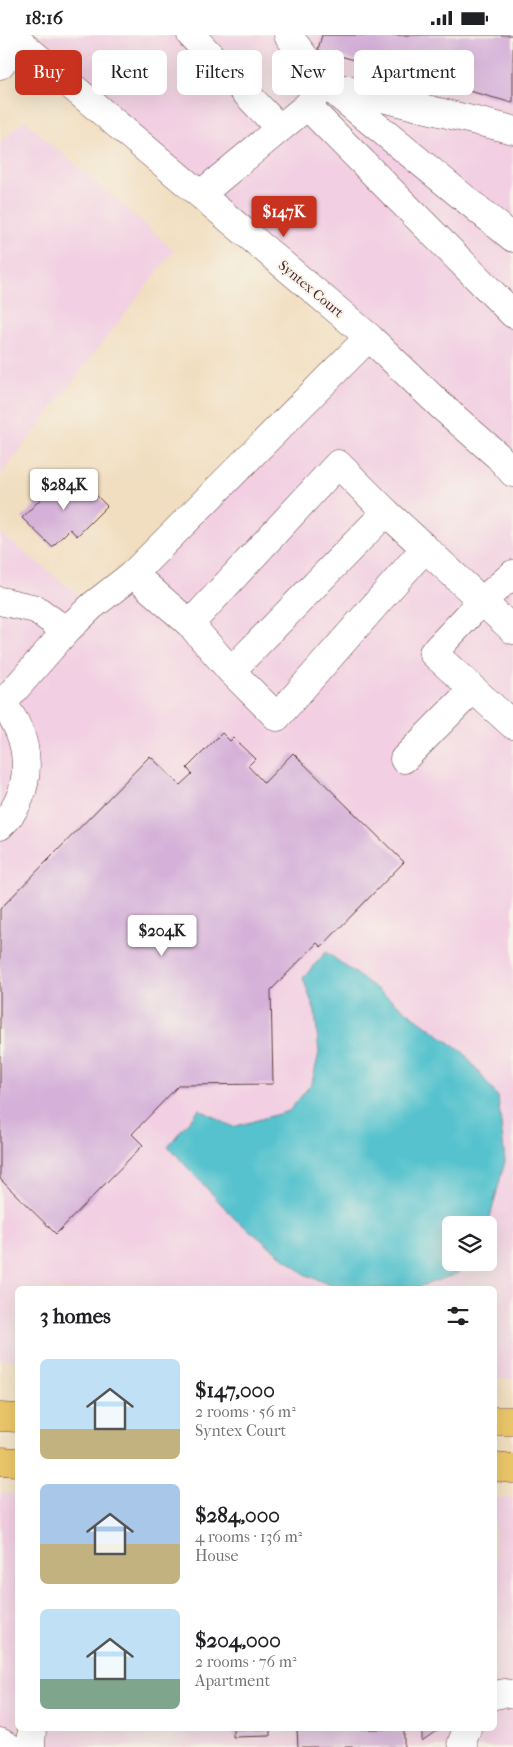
<!DOCTYPE html>
<html lang="en">
<head>
<meta charset="utf-8">
<style>
	:root { --surface:#fff; --page:#f6f6f6; --text:#202124; --muted:#757577; --accent:#c8321e }
	body { margin:0; font-family:"IM FELL French Canon",serif; background:var(--page); color:var(--text); height:100vh; display:flex; flex-direction:column; font-size:19px; white-space:nowrap }
	* { box-sizing:border-box; margin:0 }
	p { font-size:16px; color:var(--muted) }
	.icon { flex:none; width:28px; height:28px; fill:none; stroke:currentColor; stroke-width:2; stroke-linecap:round; stroke-linejoin:round }
	.map { position:relative; flex:1; overflow:hidden }
	.panel { position:absolute; left:15px; top:1251px; width:482px; height:445px; display:flex; flex-direction:column; background:var(--surface); border-radius:8px; box-shadow:0 5px 20px #0002 }
	.panel>* { flex:none }
	.banner { position:absolute; left:15px; top:15px; width:484px; height:45px; display:flex; gap:10px }
	.tools { position:absolute; left:442px; top:1181px; display:grid; gap:10px }
	.tools a { display:grid; place-items:center; width:55px; height:55px; border-radius:8px; background:var(--surface); box-shadow:0 5px 20px #0002; font-size:25px }
	.price { position:absolute; translate:-50% -42px; padding:0 11px; border-radius:5px; background:#fff; color:#222; font-size:16px; line-height:32px; filter:drop-shadow(0 1px 2px #0008) }
	.price::after { content:''; position:absolute; left:50%; top:30px; width:15px; height:11px; margin-left:-8px; background:inherit; clip-path:polygon(0 0,100% 0,50% 100%) }
	.price.current { background:var(--accent); color:#fff }
	ul { padding:0; list-style:none }
	li { display:flex; align-items:center; gap:15px; height:125px; padding:0 25px }
	li span { display:grid; place-items:center; flex:none; width:140px; height:100px; border-radius:8px; color:#555 }
	li>.icon { margin-inline-start:auto }
	span .icon { width:60px; height:60px; fill:#fffc; stroke-width:1 }
	li b { font-size:21px }
	h2 { display:flex; justify-content:space-between; align-items:center; height:60px; padding:0 25px; font-size:21px }
	.tag { padding:0 18px; border-radius:8px; background:var(--surface); box-shadow:0 5px 20px #0002; font-size:18px; line-height:45px }
	.tag.current { background:var(--accent); color:#fff }
	.status { display:flex; justify-content:space-between; align-items:center; height:35px; padding:0 25px; background:var(--surface); direction:ltr }
	.status svg { height:14px; fill:currentColor }
	.map>svg:first-child { display:block }
</style>
</head>
<body>
<div class="status"><b>18:16</b><svg viewBox="0 0 49 12"><path d="M0 12V9h3v3zM5 12V6h3v6zM10 12V3h3v9zM15 12V0h3v12zM26 1h20v11H26zM47 4h2v5h-2z"/></svg></div>
<div class="map">
<svg width="513" height="1712" viewBox="0 0 513 1712">
	<rect width="100%" height="100%" fill="#f7f3e8"/>
	<filter id="ink" filterUnits="userSpaceOnUse"><feTurbulence type="fractalNoise" baseFrequency=".02" numOctaves="2"/><feDisplacementMap in="SourceGraphic" scale="10" xChannelSelector="R" yChannelSelector="G"/><feConvolveMatrix kernelMatrix="1 2 1 2 8 2 1 2 1" color-interpolation-filters="sRGB"/></filter>
	<filter id="wash" filterUnits="userSpaceOnUse"><feTurbulence type="fractalNoise" baseFrequency=".0096" numOctaves="4" result="noise"/><feDisplacementMap in="SourceGraphic" scale="20" xChannelSelector="R" yChannelSelector="G"/><feGaussianBlur stdDeviation="1.12" result="paint"/><feColorMatrix in="noise" values="0 0 0 0 0 0 0 0 0 0 0 0 0 0 0 0 0 1.4 0 .05"/><feComposite in="paint" operator="in"/></filter>
	<g filter="url(#wash)">
		<rect width="100%" height="100%" fill="#f1dec0"/>
		<g fill="#f2cfe2" fill-rule="evenodd">
			<path d="M17 0H513V1344L495 1343V1254H18L17 1325 0 1324V498L92 570 369 302ZM451 1190H489V1228H451Z"/>
			<polygon points="24,85 174,215 0,441 0,108"/>
			<polygon points="0,1458 17,1458 18,1694 495,1694 495,1463 513,1463 513,1712 0,1712"/>
		</g>
		<polygon fill="#55c2ce" stroke="#50707c" points="326,917 464,1018 498,1062 505,1126 488,1190 451,1190 451,1228 465,1228 457,1239 412,1254 340,1254 306,1240 235,1184 168,1111 199,1074 233,1092 289,1076 312,1048 319,1018 315,977 303,943"/>
		<g id="blocks">
			<g fill="#d5b1d9">
				<polygon points="322,0 513,0 513,68 318,15"/>
				<polygon points="71,441 93,463 96,460 107,471 77,501 70,494 52,512 22,483 60,444 64,448"/>
				<polygon points="222,698 230,706 233,703 255,724 248,731 264,748 293,718 404,827 321,912 317,908 271,955 273,1049 179,1050 132,1099 143,1110 56,1199 0,1144 0,874 150,721 180,750 192,739 187,733"/>
				<polygon points="233,1694 270,1694 270,1701 233,1702"/>
				<polygon points="297,1694 404,1694 404,1712 298,1712"/>
				<polygon points="422,1694 439,1694 422,1706"/>
			</g>
		</g>
	</g>
	<g filter="url(#ink)">
		<use href="#blocks" fill-opacity="0" stroke="#633c41" stroke-width="1"/>
		<g fill="none" stroke-linecap="round" stroke-linejoin="round">
			<defs>
				<g id="minor">
					<polyline points="11,0 369,302 440,370 498,421 513,438"/>
					<polyline points="191,0 279,93"/>
					<polyline points="0,30 19,8"/>
					<polyline points="325,49 513,203"/>
					<polyline points="332,51 513,95"/>
					<polyline points="307,71 513,279"/>
					<polyline points="201,159 307,71 325,49 288,0"/>
					<polyline points="425,513 513,595"/>
					<polyline points="133,539 190,589 231,636 277,682 425,513 386,477 338,429 190,589"/>
					<polyline points="513,539 482,566 433,618 513,690"/>
					<polyline points="0,566 36,574 66,596 92,571 133,539 369,302"/>
					<polyline points="231,636 386,477"/>
					<path d="M0 667C33 700 36 758 0 791"/>
					<polyline points="2,669 66,596"/>
					<polyline points="404,724 473,654"/>
					<polyline points="495,1660 505,1658 513,1660"/>
					<polyline points="0,1707 9,1712"/>
					<polyline points="31,1712 32,1694"/>
					<polyline points="464,1712 462,1707 467,1694"/>
				</g>
				<g id="major">
					<polyline points="0,1382 18,1383"/>
					<polyline points="495,1386 513,1386"/>
					<polyline points="0,1426 18,1427"/>
					<polyline points="495,1432 513,1434"/>
				</g>
			</defs>
			<use href="#minor" stroke="#633c41" stroke-width="29"/>
			<use href="#major" stroke="#633c41" stroke-width="29"/>
			<use href="#minor" stroke="#fff" stroke-width="28"/>
			<use href="#major" stroke="#ebc669" stroke-width="28"/>
		</g>
	</g>
	<g text-anchor="middle" dominant-baseline="central" stroke-width="4" stroke-linejoin="round" paint-order="stroke">
		<g font-size="14" fill="#4a1f2b" stroke="#f7f3e8">
			<text transform="translate(311 254) rotate(40)">Syntex Court</text>
		</g>
	</g>
</svg>
<div class="tools">
<a><svg class="icon" aria-label="layers" viewBox="0 0 24 24"><path d="M12 4l9 5-9 5-9-5zM3 14l9 5 9-5"/></svg></a>
</div>
<b class="price current" style="left:284px;top:203px">$147K</b>
<b class="price" style="left:64px;top:476px">$284K</b>
<b class="price" style="left:162px;top:922px">$204K</b>
<div class="banner">
<a class="tag current">Buy</a>
<a class="tag">Rent</a>
<a class="tag">Filters</a>
<a class="tag">New</a>
<a class="tag">Apartment</a>
</div>
<section class="panel">
<h2>3 homes<svg class="icon" aria-label="filters" viewBox="0 0 24 24"><path d="M4 7h16M4 17h16"/><circle cx="9" cy="7" r="2"/><circle cx="15" cy="17" r="2"/></svg></h2>
<ul>
<li><span style="background:linear-gradient(#bfe0f5 70%,#c2b280 0)"><svg class="icon" aria-label="home" viewBox="0 0 24 24"><path d="M3 11l9-7 9 7M6 9v11h12V9"/></svg></span><div><b>$147,000</b><p>2 rooms · 56 m²</p><p>Syntex Court</p></div></li>
<li><span style="background:linear-gradient(#a9c7e8 60%,#c2b280 0)"><svg class="icon" aria-label="home" viewBox="0 0 24 24"><path d="M3 11l9-7 9 7M6 9v11h12V9"/></svg></span><div><b>$284,000</b><p>4 rooms · 136 m²</p><p>House</p></div></li>
<li><span style="background:linear-gradient(#bfe0f5 70%,#7fa58c 0)"><svg class="icon" aria-label="home" viewBox="0 0 24 24"><path d="M3 11l9-7 9 7M6 9v11h12V9"/></svg></span><div><b>$204,000</b><p>2 rooms · 76 m²</p><p>Apartment</p></div></li>
</ul>
</section>
</div>
</body>
</html>
